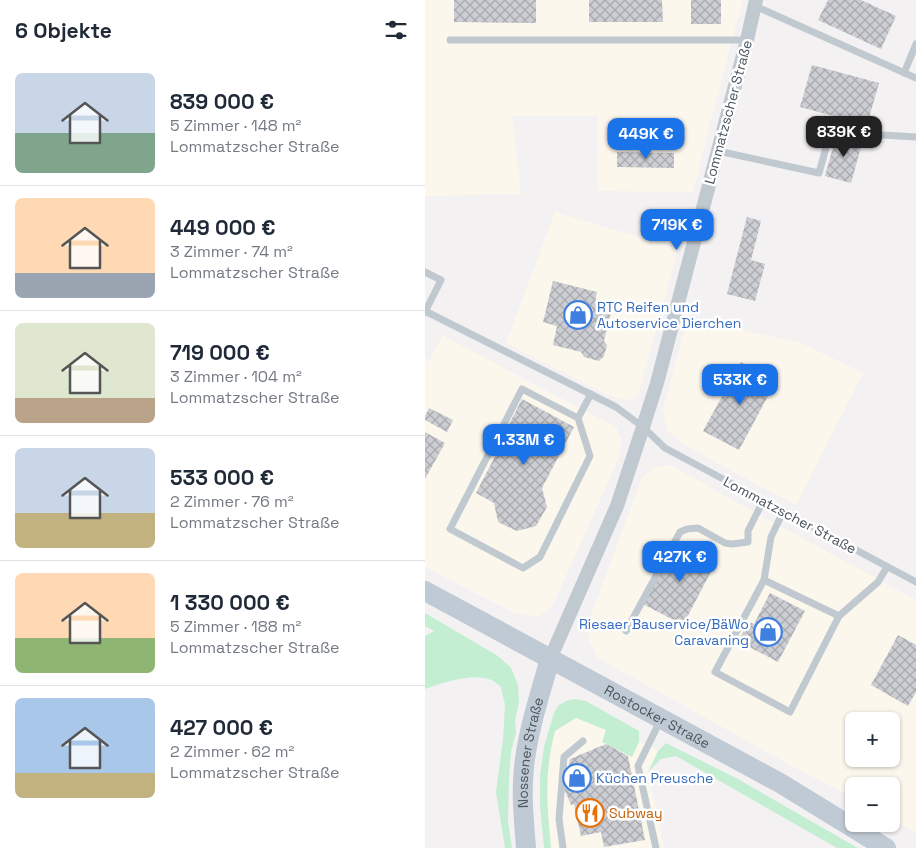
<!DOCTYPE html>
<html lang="de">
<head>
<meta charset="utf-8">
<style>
	:root { --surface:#fff; --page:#f6f6f7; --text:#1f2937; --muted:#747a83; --line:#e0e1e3; --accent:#1a73e8 }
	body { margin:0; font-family:"Space Grotesk",sans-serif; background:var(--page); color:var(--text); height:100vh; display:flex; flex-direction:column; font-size:19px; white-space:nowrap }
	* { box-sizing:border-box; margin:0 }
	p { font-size:16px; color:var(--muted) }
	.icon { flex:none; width:28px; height:28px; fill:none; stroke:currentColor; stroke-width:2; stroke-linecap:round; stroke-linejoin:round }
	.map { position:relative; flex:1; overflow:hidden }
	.sheet { display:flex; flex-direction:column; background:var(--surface); width:425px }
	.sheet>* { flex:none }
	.buttons { position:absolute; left:420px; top:712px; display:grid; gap:10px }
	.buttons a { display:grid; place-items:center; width:55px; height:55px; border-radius:8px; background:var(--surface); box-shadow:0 1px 4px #0004; font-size:25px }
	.price { position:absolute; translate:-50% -42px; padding:0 11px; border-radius:10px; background:var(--accent); color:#fff; font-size:16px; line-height:32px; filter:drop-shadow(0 1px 2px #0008) }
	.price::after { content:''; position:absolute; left:50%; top:30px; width:15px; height:11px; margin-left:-8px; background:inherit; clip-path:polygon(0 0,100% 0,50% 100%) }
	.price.active { background:#222; color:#fff }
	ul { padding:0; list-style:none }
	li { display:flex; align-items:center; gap:15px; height:125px; padding:0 15px }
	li+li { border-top:1px solid var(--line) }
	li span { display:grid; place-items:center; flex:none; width:140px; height:100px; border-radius:8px; color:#555 }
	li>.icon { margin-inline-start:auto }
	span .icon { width:60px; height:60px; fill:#fffc; stroke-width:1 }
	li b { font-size:21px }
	h2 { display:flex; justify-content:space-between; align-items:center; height:60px; padding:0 15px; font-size:21px }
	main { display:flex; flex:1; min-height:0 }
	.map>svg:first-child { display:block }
</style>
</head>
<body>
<main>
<section class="sheet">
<h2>6 Objekte<svg class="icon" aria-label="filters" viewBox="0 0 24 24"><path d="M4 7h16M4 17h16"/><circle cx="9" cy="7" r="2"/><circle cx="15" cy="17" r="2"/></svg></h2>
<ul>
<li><span style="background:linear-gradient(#c9d6e8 60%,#7fa58c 0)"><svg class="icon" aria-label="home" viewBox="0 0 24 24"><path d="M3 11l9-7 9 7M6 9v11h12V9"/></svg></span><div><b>839 000 €</b><p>5 Zimmer · 148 m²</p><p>Lommatzscher Straße</p></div></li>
<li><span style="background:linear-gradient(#ffd9b3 75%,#9aa5b1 0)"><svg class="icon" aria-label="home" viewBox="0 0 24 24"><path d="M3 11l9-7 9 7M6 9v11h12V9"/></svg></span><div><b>449 000 €</b><p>3 Zimmer · 74 m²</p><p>Lommatzscher Straße</p></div></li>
<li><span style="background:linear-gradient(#dfe7d0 75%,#b9a48a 0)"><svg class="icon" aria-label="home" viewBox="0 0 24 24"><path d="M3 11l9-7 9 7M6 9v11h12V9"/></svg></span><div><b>719 000 €</b><p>3 Zimmer · 104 m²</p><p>Lommatzscher Straße</p></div></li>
<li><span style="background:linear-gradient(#c9d6e8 65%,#c2b280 0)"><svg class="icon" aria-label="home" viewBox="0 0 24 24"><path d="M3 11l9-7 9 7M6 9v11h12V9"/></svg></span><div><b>533 000 €</b><p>2 Zimmer · 76 m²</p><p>Lommatzscher Straße</p></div></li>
<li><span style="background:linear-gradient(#ffd9b3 65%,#8fb573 0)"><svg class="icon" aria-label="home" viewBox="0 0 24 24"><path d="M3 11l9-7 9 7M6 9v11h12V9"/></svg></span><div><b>1 330 000 €</b><p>5 Zimmer · 188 m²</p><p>Lommatzscher Straße</p></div></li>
<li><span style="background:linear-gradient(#a9c7e8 75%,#c2b280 0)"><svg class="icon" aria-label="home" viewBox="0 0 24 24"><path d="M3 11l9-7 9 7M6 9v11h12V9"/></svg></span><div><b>427 000 €</b><p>2 Zimmer · 62 m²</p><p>Lommatzscher Straße</p></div></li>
</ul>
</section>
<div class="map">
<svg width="491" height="848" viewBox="0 0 491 848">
	<defs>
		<pattern id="building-cross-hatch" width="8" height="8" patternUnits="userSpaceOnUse" patternTransform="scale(1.25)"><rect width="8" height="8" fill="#ccced3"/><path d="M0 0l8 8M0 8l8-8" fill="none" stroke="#a8aaae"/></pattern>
	</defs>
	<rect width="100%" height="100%" fill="#f4f1f2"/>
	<g fill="#fcf7ed" fill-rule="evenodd">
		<polygon points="0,0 318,0 287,115 268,192 173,191 173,116 87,116 96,194 0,196"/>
		<polygon points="130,212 253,249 213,396 206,400 194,399 180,394 81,343"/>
		<polygon points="263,318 376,343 438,373 371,505 309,472 257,443 242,430 238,409"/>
		<polygon points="18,336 191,427 196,440 194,457 127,607 112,617 91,614 0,567 0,359 4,361"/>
		<path d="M245 465 342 519 491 600V832L466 819V786H429V798L369 767 173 658 164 641V621L217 478 230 467ZM429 721H466V759H429Z"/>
		<polygon points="151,717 214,742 233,751 223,772 239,848 126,848 122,806 122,775 125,750 130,731"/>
	</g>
	<g fill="#c3eed2">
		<path d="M0 613 73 656 86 668 93 685 94 702 90 720 91 732 86 752 84 779 83 821 87 848H80L71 792 78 739 80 705 76 687C73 684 69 681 66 680 49 672 17 683 0 689V636L9 631 0 626Z"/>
		<path d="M150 699 161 701 214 731V742L207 757 177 742 181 730 151 718 130 731C119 773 122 806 126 848H119L115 806V775L119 747 129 713 133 706 141 701Z"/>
		<polygon points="241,743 311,778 433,848 412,848 251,756 236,759 223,772 233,751"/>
	</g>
	<g fill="url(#building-cross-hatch)">
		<polygon points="29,0 111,0 111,23 29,22"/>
		<polygon points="164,0 237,0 238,22 164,22"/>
		<rect x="266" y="0" width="30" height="24"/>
		<polygon points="403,0 436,0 471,16 456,49 393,20"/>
		<polygon points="387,65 454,83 442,125 375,107"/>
		<polygon points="412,133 438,140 426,183 400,176"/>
		<polygon points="192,152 249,153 249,168 192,167"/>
		<polygon points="322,217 336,221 326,260 340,264 330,301 302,294"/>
		<polygon points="128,281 172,292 170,303 187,308 179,341 182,345 179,356 174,361 159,357 156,352 128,345 132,326 118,322"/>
		<polygon points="316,362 351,381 314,450 278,431"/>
		<polygon points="97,399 149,427 117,488 122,507 111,526 92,531 73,522 69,503 51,493 78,441 76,440"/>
		<polygon points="4,408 28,420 22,432 0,420 0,416"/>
		<polygon points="0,432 20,443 0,479"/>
		<polygon points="252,542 291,562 258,625 218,604"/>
		<polygon points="345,593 380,611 353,662 313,641 324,622 329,624"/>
		<polygon points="473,635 491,645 491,692 483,706 446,685"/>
		<polygon points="181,744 203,756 220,840 179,847 176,832 156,836 149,804 146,805 140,791 145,759"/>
	</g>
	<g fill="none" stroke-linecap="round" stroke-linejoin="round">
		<g stroke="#c0c9cf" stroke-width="7">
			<polyline points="330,6 491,78"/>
			<polyline points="25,40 322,40"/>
			<polyline points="479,73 491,44"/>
			<polyline points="293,151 394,173 408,122 457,135 491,137"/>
			<polyline points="0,272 16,280 0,312"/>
			<polyline points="0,311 191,407 218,427 240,448 491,582"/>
			<polyline points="153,418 97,389 25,529 98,568 115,557 165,456 153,418 166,394"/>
			<polyline points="358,512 346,537 339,580 290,672 365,712 414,616 453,582 462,567"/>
			<polyline points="339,580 414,616"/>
			<polyline points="201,631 255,532 262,529 273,528 300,543 307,544 323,542 323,531 338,501"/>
			<polyline points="138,848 134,819 139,757 158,741"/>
			<polyline points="231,848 213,766 235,721"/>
		</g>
		<polyline stroke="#c0c9cf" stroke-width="14" points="125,659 192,506 218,427 232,383 284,185 322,40 331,0"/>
		<g stroke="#c0cad4" stroke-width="20">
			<path id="s1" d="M0 591 355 783 461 848"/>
			<path id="s2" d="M101 848C99 821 96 794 99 767 103 730 115 694 125 659"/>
		</g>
	</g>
	<defs>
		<symbol id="shop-ring" viewBox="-11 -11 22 22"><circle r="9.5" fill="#fff" stroke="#3f7fe0" stroke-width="1.5"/><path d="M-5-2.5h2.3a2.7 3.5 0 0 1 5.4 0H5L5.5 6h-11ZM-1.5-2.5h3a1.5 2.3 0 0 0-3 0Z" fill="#3f7fe0"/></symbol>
		<symbol id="restaurant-ring" viewBox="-11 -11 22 22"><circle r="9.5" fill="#fff" stroke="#e8710a" stroke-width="1.5"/><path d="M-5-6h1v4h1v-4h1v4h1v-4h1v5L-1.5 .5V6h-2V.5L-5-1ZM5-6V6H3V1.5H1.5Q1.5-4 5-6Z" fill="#e8710a"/></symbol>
	</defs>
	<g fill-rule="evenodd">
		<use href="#shop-ring" x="137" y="299" width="32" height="32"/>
		<use href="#shop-ring" x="327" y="616" width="32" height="32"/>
		<use href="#shop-ring" x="136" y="762" width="32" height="32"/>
		<use href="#restaurant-ring" x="149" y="797" width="32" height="32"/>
	</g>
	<g text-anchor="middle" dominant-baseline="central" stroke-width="5" stroke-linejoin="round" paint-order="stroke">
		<g font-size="14" fill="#4a555e" stroke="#fff">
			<text transform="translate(303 112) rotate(-75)">Lommatzscher Straße</text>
			<text transform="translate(365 515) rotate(28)">Lommatzscher Straße</text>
			<text stroke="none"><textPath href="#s1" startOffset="264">Rostocker Straße</textPath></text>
			<text stroke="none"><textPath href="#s2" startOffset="96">Nossener Straße</textPath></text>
		</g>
		<g font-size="14" fill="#366cbe" stroke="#fff" text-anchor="start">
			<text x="172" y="307">RTC Reifen und<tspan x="172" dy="16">Autoservice Dierchen</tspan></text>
			<text x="324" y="624" text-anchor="end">Riesaer Bauservice/BäWo<tspan x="324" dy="16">Caravaning</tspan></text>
			<text x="171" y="778">Küchen Preusche</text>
		</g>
		<g font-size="14" fill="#c56008" stroke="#fff" text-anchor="start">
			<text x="184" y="813">Subway</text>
		</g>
	</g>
</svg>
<div class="buttons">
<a>+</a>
<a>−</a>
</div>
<b class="price active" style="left:419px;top:158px">839K €</b>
<b class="price" style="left:221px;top:160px">449K €</b>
<b class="price" style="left:252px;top:251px">719K €</b>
<b class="price" style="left:315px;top:406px">533K €</b>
<b class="price" style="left:99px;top:466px">1.33M €</b>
<b class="price" style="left:255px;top:583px">427K €</b>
</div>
</main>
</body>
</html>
